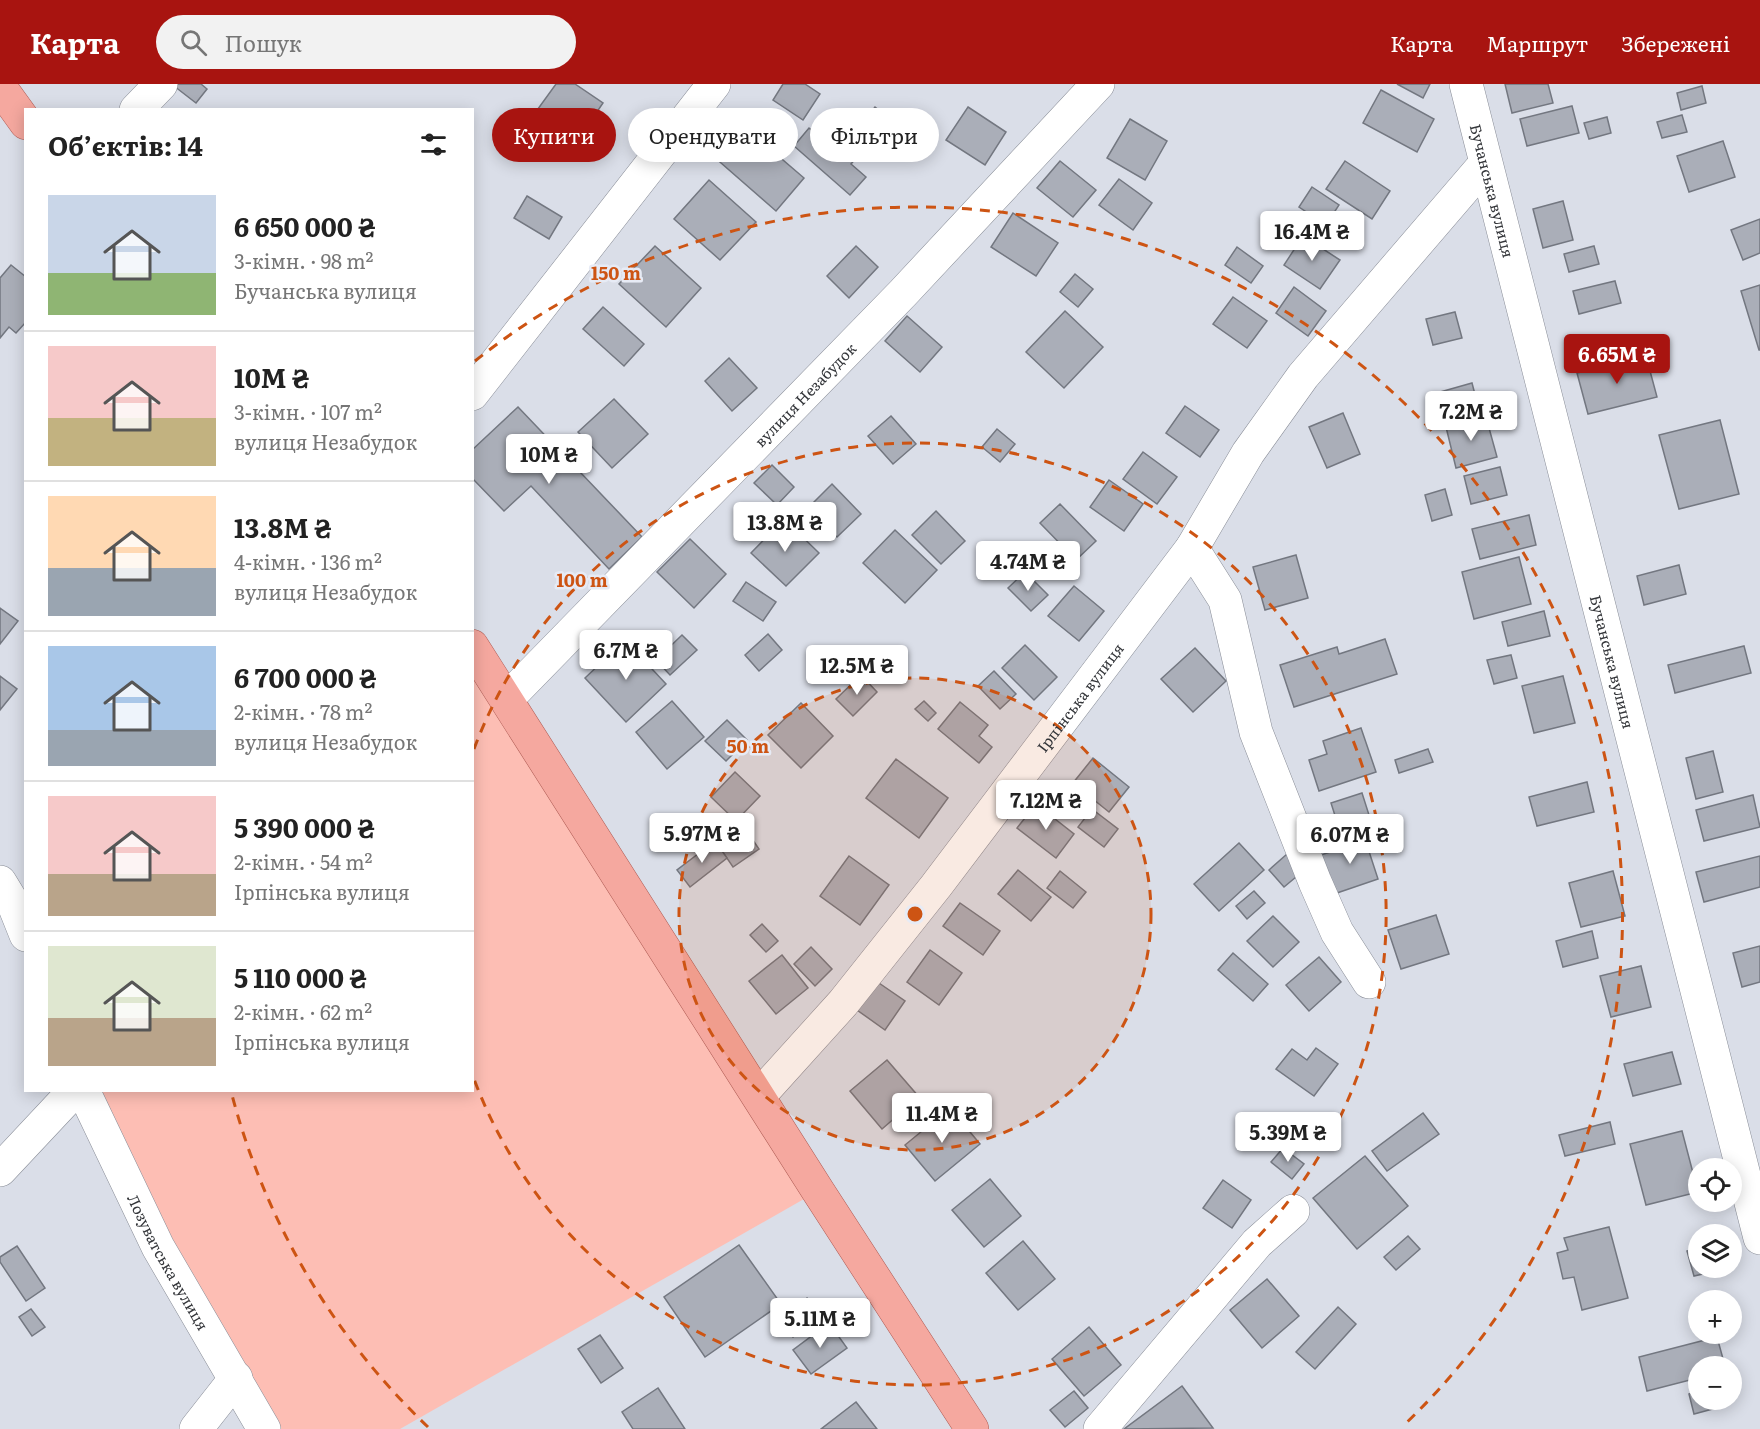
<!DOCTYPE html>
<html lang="uk">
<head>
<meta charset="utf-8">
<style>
	:root { --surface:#fff; --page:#f2f2f2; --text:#222; --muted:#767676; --line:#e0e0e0; --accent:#a81410 }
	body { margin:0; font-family:Literata,serif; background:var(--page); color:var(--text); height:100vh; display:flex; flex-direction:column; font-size:22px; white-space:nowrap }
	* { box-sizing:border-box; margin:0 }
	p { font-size:20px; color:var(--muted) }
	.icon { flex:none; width:33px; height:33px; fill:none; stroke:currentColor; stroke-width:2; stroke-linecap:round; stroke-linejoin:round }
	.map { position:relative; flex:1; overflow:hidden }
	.panel { position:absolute; left:24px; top:24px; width:450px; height:984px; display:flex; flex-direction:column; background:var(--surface); border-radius:0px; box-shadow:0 3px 15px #0003 }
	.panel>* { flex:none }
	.guide { position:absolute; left:492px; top:24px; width:570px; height:54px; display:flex; gap:12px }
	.fabs { position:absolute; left:1688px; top:1074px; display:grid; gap:12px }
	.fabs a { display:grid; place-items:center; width:54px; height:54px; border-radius:50%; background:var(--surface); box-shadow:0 3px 15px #0003; font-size:30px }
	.price { position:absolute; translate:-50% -51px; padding:0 14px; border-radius:6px; background:#fff; color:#222; font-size:20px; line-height:39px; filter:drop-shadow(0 2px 3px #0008) }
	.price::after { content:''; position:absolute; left:50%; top:36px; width:18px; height:14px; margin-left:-9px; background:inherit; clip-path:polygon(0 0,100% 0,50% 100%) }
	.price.on { background:var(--accent); color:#fff }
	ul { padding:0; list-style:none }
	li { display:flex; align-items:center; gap:18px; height:150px; padding:0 24px }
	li+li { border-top:2px solid var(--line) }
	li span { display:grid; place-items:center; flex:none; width:168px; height:120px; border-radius:0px; color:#555 }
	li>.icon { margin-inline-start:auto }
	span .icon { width:72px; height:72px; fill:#fffc; stroke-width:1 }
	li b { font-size:26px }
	h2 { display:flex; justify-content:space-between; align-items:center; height:72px; padding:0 24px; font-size:26px }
	.tag { padding:0 21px; border-radius:27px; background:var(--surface); box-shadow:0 3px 15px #0003; font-size:21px; line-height:54px }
	.tag.on { background:var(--accent); color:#fff }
	header { display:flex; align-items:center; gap:36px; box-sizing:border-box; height:84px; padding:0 30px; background:var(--accent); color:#fff }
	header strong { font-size:28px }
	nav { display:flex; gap:33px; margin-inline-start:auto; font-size:21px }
	.search { width:420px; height:54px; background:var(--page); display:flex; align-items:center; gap:15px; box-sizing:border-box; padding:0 21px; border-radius:33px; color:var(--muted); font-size:22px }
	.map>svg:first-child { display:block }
</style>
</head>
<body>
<header>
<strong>Карта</strong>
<div class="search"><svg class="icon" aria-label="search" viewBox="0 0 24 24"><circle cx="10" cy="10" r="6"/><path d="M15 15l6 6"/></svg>Пошук</div>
<nav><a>Карта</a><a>Маршрут</a><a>Збережені</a></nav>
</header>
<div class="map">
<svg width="1760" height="1345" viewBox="0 0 1760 1345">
	<rect width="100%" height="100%" fill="#dadee8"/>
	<polygon fill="#fdbeb4" points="473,562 818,1107 400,1345 264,1345 83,1007 472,1006"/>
	<g fill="#aaaeb8" stroke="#737780" stroke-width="1.5">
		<polygon points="176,0 201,0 207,5 196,19 174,2"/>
		<polygon points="556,0 575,0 603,19 569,69 527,40"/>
		<polygon points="783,0 805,0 820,10 803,36 773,16"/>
		<polygon points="1397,0 1430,0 1423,14"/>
		<polygon points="1505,0 1548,0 1553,19 1512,29"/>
		<polygon points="1702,2 1706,19 1681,26 1677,9"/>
		<polygon points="1381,6 1434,35 1417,68 1363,39"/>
		<polygon points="1572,22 1579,49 1527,62 1520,35"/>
		<polygon points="875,23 899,42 887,57 863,38"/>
		<polygon points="968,23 1006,48 985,81 946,56"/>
		<polygon points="1682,31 1687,48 1662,54 1657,38"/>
		<polygon points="1607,33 1611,49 1589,55 1584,39"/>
		<polygon points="1130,35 1167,57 1145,96 1107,74"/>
		<polygon points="741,40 804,94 776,127 713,72"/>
		<polygon points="852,43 870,58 851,80 866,93 850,111 794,62 809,44 833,65"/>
		<polygon points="1723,57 1735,93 1689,108 1677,72"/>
		<polygon points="1060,77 1096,106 1073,133 1037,104"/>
		<polygon points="1345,77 1390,107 1372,135 1326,105"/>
		<polygon points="1119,95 1152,119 1133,146 1099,121"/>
		<polygon points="709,96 756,138 720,176 674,135"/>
		<polygon points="1312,103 1339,121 1326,141 1299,123"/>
		<polygon points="527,112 562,133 549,155 514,134"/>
		<polygon points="1563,117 1573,156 1543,164 1533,125"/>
		<polygon points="1013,129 1058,159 1036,192 991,163"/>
		<polygon points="1760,135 1760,169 1743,176 1731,146"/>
		<polygon points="1303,152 1340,176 1320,205 1284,181"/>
		<polygon points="655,162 701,204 666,243 619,200"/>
		<polygon points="856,162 878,183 849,214 827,192"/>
		<polygon points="1594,162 1599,180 1569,188 1564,170"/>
		<polygon points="1237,163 1263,182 1251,199 1225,181"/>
		<polygon points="11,181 26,193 26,238 16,249 9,243 0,254 0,194"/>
		<polygon points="1075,190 1093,205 1078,223 1060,208"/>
		<polygon points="1615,197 1621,219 1579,230 1573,207"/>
		<polygon points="1760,201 1760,266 1759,266 1741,207"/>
		<polygon points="1294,203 1326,227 1308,252 1276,229"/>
		<polygon points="1233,213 1267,237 1247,264 1213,240"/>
		<polygon points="603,223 644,260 624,282 583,245"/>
		<polygon points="1065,227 1103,263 1064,304 1026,268"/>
		<polygon points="1455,228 1462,254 1433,261 1426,235"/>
		<polygon points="907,232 942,263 920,288 885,257"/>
		<polygon points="1646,272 1657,313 1588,330 1577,289"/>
		<polygon points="729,274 757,304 732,327 705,297"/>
		<polygon points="1472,299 1478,322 1446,330 1440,308"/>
		<polygon points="614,315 648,350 612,384 578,348"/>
		<polygon points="1185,322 1219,346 1200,373 1166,349"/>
		<polygon points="518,323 642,453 609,485 531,402 504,427 472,394 472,366"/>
		<polygon points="1343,329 1360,370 1327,384 1309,343"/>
		<polygon points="891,332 916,360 893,380 868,352"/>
		<polygon points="1486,333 1497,373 1456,384 1446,343"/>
		<polygon points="1720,336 1739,410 1679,425 1659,351"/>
		<polygon points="997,345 1015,360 1000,378 982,363"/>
		<polygon points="1143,368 1177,393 1157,420 1123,395"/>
		<polygon points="772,381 794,403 777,421 754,399"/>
		<polygon points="1500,383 1507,411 1471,420 1464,392"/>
		<polygon points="1109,396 1143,420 1124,447 1090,423"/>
		<polygon points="832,400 861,430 837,453 808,424"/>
		<polygon points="1445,405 1452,431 1432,437 1425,411"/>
		<polygon points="1060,420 1096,457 1076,476 1040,439"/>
		<polygon points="936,427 965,457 941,480 912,451"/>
		<polygon points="1529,431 1536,461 1480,475 1472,445"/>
		<polygon points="784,435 819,469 786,502 751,469"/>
		<polygon points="895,446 937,486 905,519 863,479"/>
		<polygon points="690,455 726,490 694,524 657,488"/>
		<polygon points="1296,471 1308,514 1265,526 1253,483"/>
		<polygon points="1519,473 1531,520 1474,535 1462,488"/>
		<polygon points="1679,481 1686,510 1644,521 1637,492"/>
		<polygon points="1025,488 1048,511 1031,527 1008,504"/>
		<polygon points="746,498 776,518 763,537 733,517"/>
		<polygon points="1074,502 1104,527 1079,557 1048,532"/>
		<polygon points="0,524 18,537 0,560"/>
		<polygon points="1544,527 1550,552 1508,562 1502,538"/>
		<polygon points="768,550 782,566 759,587 745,571"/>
		<polygon points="682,551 697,566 670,591 656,576"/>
		<polygon points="1385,555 1397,590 1294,623 1280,581 1337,563 1339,570"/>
		<polygon points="625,556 666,600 626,638 585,594"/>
		<polygon points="1025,561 1057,593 1034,616 1002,584"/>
		<polygon points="1744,562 1751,589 1675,609 1668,581"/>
		<polygon points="1195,564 1226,597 1193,628 1161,595"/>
		<polygon points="1511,571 1517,594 1494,600 1487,576"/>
		<polygon points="994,587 1016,610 1000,625 978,602"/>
		<polygon points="861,591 877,608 853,632 836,615"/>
		<polygon points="0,592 17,605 0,626"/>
		<polygon points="1563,592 1575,639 1534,649 1522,602"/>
		<polygon points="672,617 704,653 667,685 636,648"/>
		<polygon points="924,617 936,629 928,637 915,625"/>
		<polygon points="960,618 988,641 979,652 992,663 979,679 938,645"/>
		<polygon points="801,619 833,652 801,684 768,651"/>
		<polygon points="727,636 747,656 726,677 705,657"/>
		<polygon points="1361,644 1376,688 1319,707 1309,676 1327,670 1323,657"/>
		<polygon points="1428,665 1433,678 1399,689 1395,676"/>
		<polygon points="1713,667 1723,708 1696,715 1686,674"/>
		<polygon points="1093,674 1129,703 1109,728 1073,699"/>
		<polygon points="896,675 948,714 919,754 866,714"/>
		<polygon points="735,688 760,712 736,737 711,713"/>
		<polygon points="1587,698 1594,728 1537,742 1529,713"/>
		<polygon points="1362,709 1369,731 1338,741 1331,719"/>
		<polygon points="1753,711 1760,743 1704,757 1696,726"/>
		<polygon points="1036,720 1074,750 1056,774 1017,744"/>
		<polygon points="1092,725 1118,745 1104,763 1078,743"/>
		<polygon points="746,746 759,765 733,783 720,764"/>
		<polygon points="1363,749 1378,795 1334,810 1321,771 1342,764 1340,757"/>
		<polygon points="715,757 727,774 690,803 677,786"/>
		<polygon points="1239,759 1264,786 1219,827 1194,800"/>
		<polygon points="1287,770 1302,788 1284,803 1269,786"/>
		<polygon points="849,772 889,801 860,841 820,812"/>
		<polygon points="1760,772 1760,803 1704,818 1696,788"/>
		<polygon points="1018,786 1051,813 1031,837 998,810"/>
		<polygon points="1060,787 1086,808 1073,824 1047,804"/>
		<polygon points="1613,787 1625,832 1581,843 1569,799"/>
		<polygon points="1254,807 1265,819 1247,835 1236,822"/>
		<polygon points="960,819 1000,847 983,871 943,842"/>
		<polygon points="1436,831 1449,870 1401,885 1388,846"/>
		<polygon points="1273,832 1299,858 1273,883 1247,857"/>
		<polygon points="762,840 778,857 766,868 750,851"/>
		<polygon points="1592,847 1598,874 1563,883 1556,857"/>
		<polygon points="1760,862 1760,898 1742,903 1733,869"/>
		<polygon points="811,863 832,885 815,902 794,880"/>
		<polygon points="930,866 962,889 939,921 907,898"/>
		<polygon points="1233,869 1268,900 1253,917 1218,886"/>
		<polygon points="782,871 808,904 776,930 749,897"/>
		<polygon points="1319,873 1341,898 1309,927 1286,901"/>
		<polygon points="1641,882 1651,923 1611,933 1600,892"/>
		<polygon points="876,897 905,917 885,946 857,926"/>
		<polygon points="1316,964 1338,980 1314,1012 1276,985 1292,965 1307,976"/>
		<polygon points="1672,968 1681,1000 1633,1012 1624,980"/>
		<polygon points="887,976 919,1013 882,1045 850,1007"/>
		<polygon points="950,1024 980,1060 935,1097 905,1061"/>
		<polygon points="1423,1029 1439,1050 1387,1087 1372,1067"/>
		<polygon points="1610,1038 1615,1060 1565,1072 1559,1051"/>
		<polygon points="1682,1047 1698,1108 1646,1121 1630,1060"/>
		<polygon points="1283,1064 1304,1080 1292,1095 1271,1078"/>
		<polygon points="1365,1072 1408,1122 1357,1165 1313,1114"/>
		<polygon points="990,1095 1021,1132 984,1163 952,1126"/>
		<polygon points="1223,1096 1251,1116 1232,1144 1203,1124"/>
		<polygon points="1609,1143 1628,1214 1582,1226 1574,1193 1563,1195 1557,1169 1568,1166 1564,1154"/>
		<polygon points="1408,1152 1420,1165 1396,1186 1384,1173"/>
		<polygon points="1023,1157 1055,1195 1018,1226 986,1189"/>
		<polygon points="739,1161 781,1220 705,1273 664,1213"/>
		<polygon points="17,1162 45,1204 26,1217 0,1178 0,1173"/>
		<polygon points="1698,1164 1698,1184 1729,1184 1694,1192 1687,1167"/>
		<polygon points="1267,1195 1299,1232 1262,1264 1230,1226"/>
		<polygon points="807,1214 821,1233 793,1253 780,1235"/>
		<polygon points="1338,1223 1356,1240 1315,1285 1296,1268"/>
		<polygon points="31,1225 45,1243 32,1252 19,1233"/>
		<polygon points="829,1239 847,1264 811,1290 793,1266"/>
		<polygon points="1089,1243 1121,1281 1084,1312 1052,1275"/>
		<polygon points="600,1251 623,1284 601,1299 578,1265"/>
		<polygon points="1717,1253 1725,1282 1698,1282 1698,1294 1647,1307 1639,1273"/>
		<polygon points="1182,1302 1213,1344 1124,1345"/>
		<polygon points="658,1304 685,1345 633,1345 622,1328"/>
		<polygon points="1074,1307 1088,1324 1065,1343 1050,1326"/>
		<polygon points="1698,1307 1698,1316 1722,1316 1724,1322 1694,1330 1689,1310"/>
		<polygon points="856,1318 877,1345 821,1345"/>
	</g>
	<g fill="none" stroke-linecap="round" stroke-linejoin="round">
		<defs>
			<g id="minor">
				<path id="s1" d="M1466 0 1760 1154"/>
				<polyline points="136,26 161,0"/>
				<polyline points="472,310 714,0"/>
				<polyline points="1192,464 1225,516 1256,648 1315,798 1337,848 1369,898"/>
				<path id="s2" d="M507 615 903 209 1098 0"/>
				<polyline points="0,798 14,821 26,851"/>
				<path id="s3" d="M83 1006 158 1163 264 1345"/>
				<path id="s4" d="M759 1012 843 919 936 802 1192 464 1248 369 1303 292 1485 80"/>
				<polyline points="0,1086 75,1006"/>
				<polyline points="196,1345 236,1294"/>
				<polyline points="1100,1345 1257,1159 1293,1127"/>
			</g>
			<g id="primary">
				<polyline points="0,3 26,39"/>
				<polyline points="472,562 818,1107 972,1345"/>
			</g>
		</defs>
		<use href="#minor" stroke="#898d97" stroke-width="34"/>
		<use href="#primary" stroke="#ad5a52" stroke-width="34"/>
		<use href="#minor" stroke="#fff" stroke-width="33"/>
		<use href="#primary" stroke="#f5a89f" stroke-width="33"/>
	</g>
	<circle cx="915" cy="830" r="236" fill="#cd5413" fill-opacity=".12"/>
	<g fill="none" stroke="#cd5413" stroke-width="3" stroke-dasharray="10 8">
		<circle cx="915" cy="830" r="236"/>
		<path d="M474 665A471 471 0 1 1 474 995"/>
		<path d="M428 1343A707 707 0 0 1 231 1007M475 277A707 707 0 0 1 1402 1343"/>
	</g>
	<g text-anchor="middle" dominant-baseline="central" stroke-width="5" stroke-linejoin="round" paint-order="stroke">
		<g font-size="15" fill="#34363a" stroke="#e7ebf5">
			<text stroke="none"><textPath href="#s1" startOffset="110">Бучанська вулиця</textPath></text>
			<text stroke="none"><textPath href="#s2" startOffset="426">вулиця Незабудок</textPath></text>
			<text stroke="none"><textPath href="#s1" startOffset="596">Бучанська вулиця</textPath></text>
			<text stroke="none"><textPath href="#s4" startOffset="512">Ірпінська вулиця</textPath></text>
			<text stroke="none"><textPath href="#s3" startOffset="192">Лозуватська вулиця</textPath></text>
		</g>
	</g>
	<circle cx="915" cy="830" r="9" fill="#cd5413" stroke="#e7ebf5" stroke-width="3"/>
	<g font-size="18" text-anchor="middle" font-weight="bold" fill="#cd5413" stroke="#e7ebf5" stroke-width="5" stroke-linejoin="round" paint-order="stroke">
		<text x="616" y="196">150 m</text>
		<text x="582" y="503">100 m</text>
		<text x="748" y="669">50 m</text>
	</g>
</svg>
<div class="fabs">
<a><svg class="icon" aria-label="locate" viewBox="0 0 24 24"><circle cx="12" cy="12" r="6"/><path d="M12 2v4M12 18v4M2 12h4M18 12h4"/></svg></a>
<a><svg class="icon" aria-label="layers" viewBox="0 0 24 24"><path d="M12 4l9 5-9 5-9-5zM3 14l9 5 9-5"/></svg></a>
<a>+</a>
<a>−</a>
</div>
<b class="price" style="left:1312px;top:178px">16.4M ₴</b>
<b class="price on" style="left:1617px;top:301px">6.65M ₴</b>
<b class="price" style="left:1471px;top:358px">7.2M ₴</b>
<b class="price" style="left:549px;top:401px">10M ₴</b>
<b class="price" style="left:785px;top:469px">13.8M ₴</b>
<b class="price" style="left:1028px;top:508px">4.74M ₴</b>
<b class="price" style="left:626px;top:597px">6.7M ₴</b>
<b class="price" style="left:857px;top:612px">12.5M ₴</b>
<b class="price" style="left:1046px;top:747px">7.12M ₴</b>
<b class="price" style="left:702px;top:780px">5.97M ₴</b>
<b class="price" style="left:1350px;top:781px">6.07M ₴</b>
<b class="price" style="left:942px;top:1060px">11.4M ₴</b>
<b class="price" style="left:1288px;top:1079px">5.39M ₴</b>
<b class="price" style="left:820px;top:1265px">5.11M ₴</b>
<div class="guide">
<a class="tag on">Купити</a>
<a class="tag">Орендувати</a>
<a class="tag">Фільтри</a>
</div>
<section class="panel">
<h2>Об’єктів: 14<svg class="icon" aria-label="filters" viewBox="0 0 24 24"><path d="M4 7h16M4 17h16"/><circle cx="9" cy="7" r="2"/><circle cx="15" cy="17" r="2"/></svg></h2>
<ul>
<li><span style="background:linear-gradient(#c9d6e8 65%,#8fb573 0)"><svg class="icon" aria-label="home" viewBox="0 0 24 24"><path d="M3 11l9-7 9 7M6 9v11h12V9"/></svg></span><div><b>6 650 000 ₴</b><p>3-кімн. · 98 m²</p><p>Бучанська вулиця</p></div></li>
<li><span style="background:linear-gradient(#f6c9c9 60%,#c2b280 0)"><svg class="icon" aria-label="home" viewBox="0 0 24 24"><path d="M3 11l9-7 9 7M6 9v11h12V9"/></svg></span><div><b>10M ₴</b><p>3-кімн. · 107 m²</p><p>вулиця Незабудок</p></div></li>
<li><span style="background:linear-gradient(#ffd9b3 60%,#9aa5b1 0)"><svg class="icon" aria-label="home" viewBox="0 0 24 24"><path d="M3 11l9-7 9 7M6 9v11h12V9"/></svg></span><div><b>13.8M ₴</b><p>4-кімн. · 136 m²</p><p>вулиця Незабудок</p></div></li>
<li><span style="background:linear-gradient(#a9c7e8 70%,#9aa5b1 0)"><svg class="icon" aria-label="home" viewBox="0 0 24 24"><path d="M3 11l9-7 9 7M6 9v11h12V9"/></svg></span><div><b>6 700 000 ₴</b><p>2-кімн. · 78 m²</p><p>вулиця Незабудок</p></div></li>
<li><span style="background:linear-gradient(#f6c9c9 65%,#b9a48a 0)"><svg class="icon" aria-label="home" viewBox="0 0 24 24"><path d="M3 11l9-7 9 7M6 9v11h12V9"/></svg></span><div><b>5 390 000 ₴</b><p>2-кімн. · 54 m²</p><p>Ірпінська вулиця</p></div></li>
<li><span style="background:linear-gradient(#dfe7d0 60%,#b9a48a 0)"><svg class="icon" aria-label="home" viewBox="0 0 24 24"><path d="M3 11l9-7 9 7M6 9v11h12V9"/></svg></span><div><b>5 110 000 ₴</b><p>2-кімн. · 62 m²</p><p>Ірпінська вулиця</p></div></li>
</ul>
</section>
</div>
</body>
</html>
